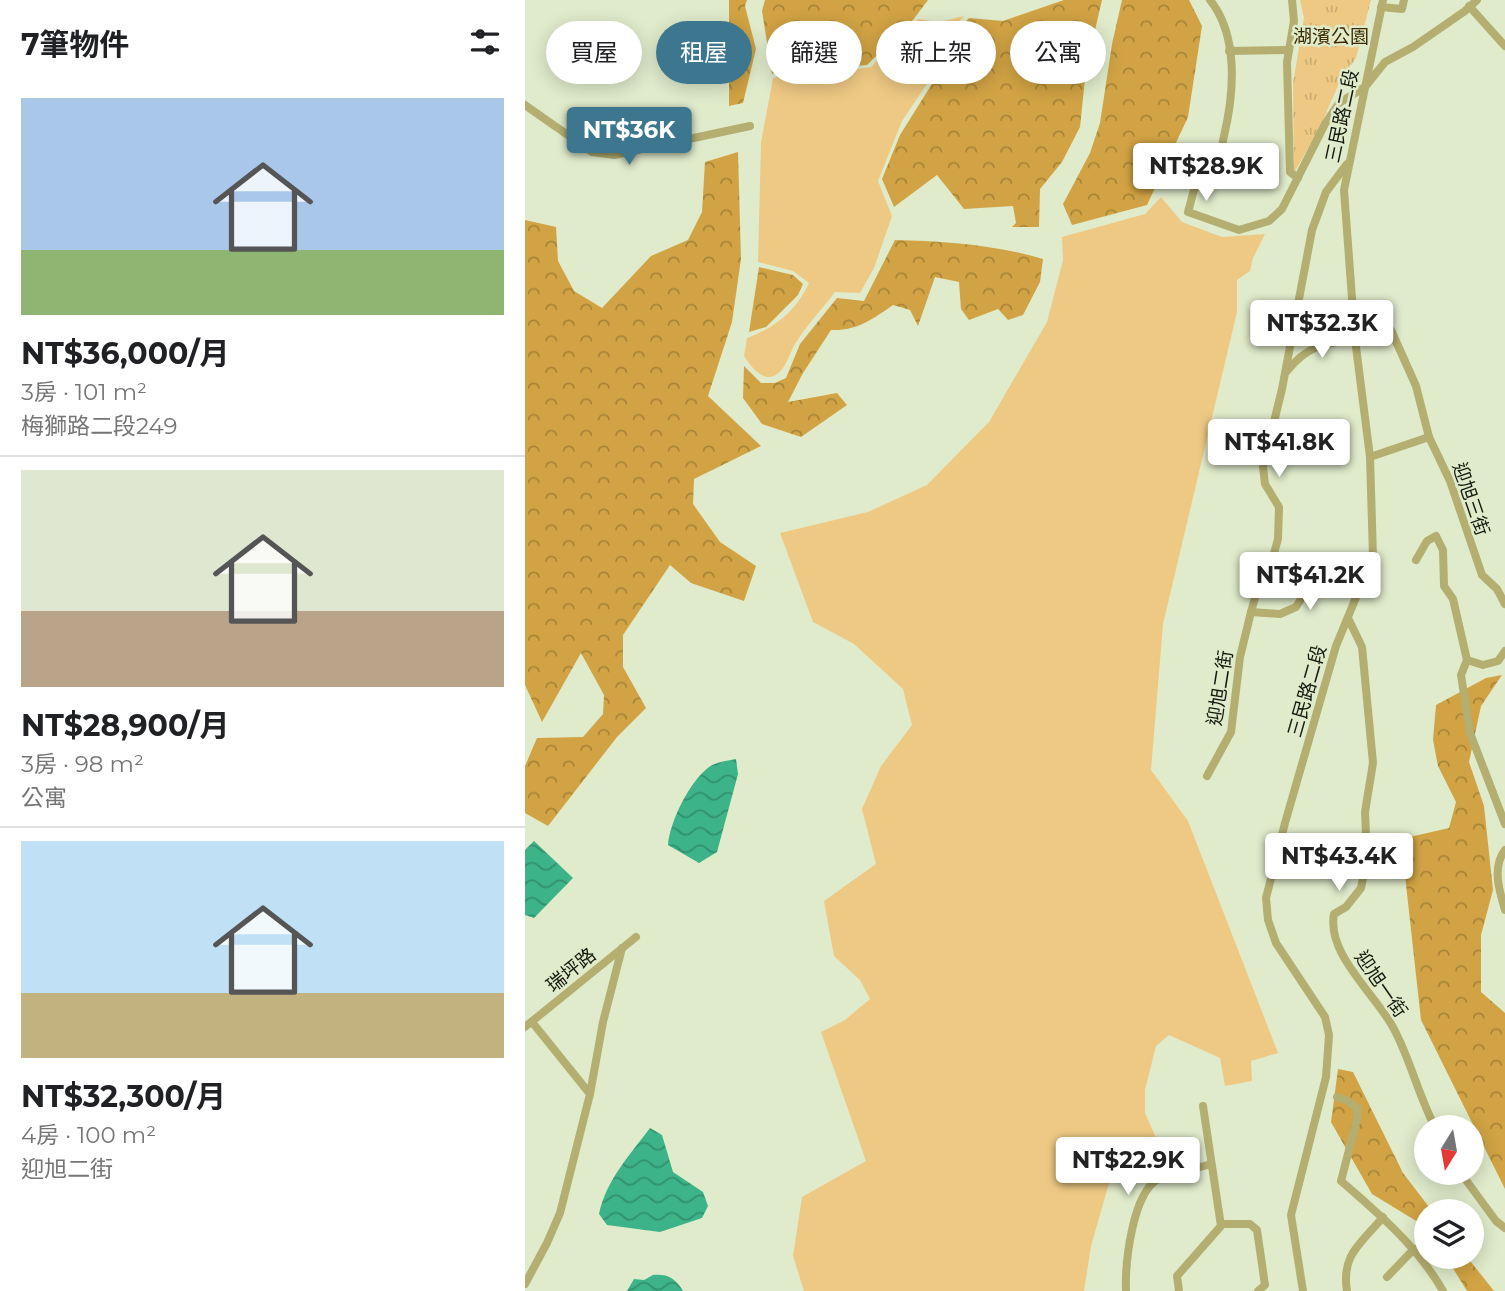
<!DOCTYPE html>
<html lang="zh-TW">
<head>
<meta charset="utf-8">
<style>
	:root { --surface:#fff; --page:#f2f2f2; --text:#202124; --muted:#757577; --line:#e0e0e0; --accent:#3c778f }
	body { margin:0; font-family:Montserrat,"Noto Sans TC",sans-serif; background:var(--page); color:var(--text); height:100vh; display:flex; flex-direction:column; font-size:26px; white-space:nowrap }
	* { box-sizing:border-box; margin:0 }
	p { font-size:23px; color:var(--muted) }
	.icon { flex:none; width:38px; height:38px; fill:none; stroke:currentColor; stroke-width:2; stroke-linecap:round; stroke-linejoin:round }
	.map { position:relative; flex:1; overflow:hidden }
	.details { display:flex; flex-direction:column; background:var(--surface); width:525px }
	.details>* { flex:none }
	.banner { position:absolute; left:21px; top:21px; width:665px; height:63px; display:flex; gap:14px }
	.needle { width:46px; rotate:191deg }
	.fabs { position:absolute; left:889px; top:1115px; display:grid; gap:14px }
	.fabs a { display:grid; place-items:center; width:70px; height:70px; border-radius:50%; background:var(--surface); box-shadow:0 4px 18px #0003; font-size:35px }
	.price { position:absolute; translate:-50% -60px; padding:0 16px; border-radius:7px; background:#fff; color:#222; font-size:23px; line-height:46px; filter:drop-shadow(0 2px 4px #0008) }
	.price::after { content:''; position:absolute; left:50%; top:42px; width:21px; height:16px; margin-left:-10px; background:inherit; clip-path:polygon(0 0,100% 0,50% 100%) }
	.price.selected { background:var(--accent); color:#fff }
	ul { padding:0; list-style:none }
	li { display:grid; align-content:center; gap:14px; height:371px; padding:0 21px }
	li+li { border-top:2px solid var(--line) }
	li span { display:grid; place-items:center; height:217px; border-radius:0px; color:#555 }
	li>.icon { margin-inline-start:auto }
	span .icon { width:126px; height:126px; fill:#fffc; stroke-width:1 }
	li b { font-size:30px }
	h2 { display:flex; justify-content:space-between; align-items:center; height:84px; padding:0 21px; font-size:30px }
	.tag { padding:0 24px; border-radius:32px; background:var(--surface); box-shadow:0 4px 18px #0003; font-size:24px; line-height:63px }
	.tag.selected { background:var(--accent); color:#fff }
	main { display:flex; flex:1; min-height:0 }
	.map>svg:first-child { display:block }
</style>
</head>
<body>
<main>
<section class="details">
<h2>7筆物件<svg class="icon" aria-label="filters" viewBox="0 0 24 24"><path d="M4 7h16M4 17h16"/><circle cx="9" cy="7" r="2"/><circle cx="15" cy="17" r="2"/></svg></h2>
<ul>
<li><span style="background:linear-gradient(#a9c7e8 70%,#8fb573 0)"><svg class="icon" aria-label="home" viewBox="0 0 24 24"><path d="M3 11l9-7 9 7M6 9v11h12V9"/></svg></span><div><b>NT$36,000/月</b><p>3房 · 101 m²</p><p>梅獅路二段249</p></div></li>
<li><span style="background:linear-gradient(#dfe7d0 65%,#b9a48a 0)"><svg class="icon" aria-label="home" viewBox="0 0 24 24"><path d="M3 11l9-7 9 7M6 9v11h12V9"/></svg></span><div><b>NT$28,900/月</b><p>3房 · 98 m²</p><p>公寓</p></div></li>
<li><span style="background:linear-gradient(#bfe0f5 70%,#c2b280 0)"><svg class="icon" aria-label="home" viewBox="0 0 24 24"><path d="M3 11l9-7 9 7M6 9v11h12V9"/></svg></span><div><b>NT$32,300/月</b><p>4房 · 100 m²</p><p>迎旭二街</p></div></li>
</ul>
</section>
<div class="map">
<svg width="980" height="1291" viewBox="0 0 980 1291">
	<defs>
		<pattern id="forest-crowns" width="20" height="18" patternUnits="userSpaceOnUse" patternTransform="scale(1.75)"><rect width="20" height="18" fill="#d1a344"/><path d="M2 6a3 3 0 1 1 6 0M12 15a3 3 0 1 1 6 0" fill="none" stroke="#a88437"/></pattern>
		<pattern id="park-tufts" width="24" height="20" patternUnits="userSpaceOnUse" patternTransform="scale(1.75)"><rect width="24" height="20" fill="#eec984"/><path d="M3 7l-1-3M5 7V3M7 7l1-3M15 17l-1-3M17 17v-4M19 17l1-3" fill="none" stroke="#cbac71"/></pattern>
		<pattern id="water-waves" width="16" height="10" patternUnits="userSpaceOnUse" patternTransform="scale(1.75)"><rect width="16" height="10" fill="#3cb388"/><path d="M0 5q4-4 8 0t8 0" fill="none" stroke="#31916e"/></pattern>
	</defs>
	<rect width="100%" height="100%" fill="#e0ebcb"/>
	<g fill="#eec984">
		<path d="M439 16 423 35 416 63 377 121 353 181 367 216 349 268 335 293 310 292C297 309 281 326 270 344 264 354 261 370 249 376 236 381 225 365 219 356L222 338C250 328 271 311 284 283L268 271 233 262 236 142 248 78 265 73 289 75 346 67 393 19 415 22Z"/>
		<polygon points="636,197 657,222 697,237 740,234 728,258 725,271 712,280 712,312 638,624 626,770 663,821 753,1053 726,1061 727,1081 700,1086 695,1058 644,1035 631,1046 620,1090 620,1113 632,1140 595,1145 566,1246 559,1291 279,1291 268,1256 277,1197 341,1161 296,1032 320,1020 345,999 335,980 309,956 299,901 351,864 337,809 356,766 387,725 378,689 329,644 288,622 255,533 343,512 402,485 464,422 522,322 538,260 537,237 620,214"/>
	</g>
	<g fill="url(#forest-crowns)">
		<polygon points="204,0 222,0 220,6 231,49 218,103 204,106"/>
		<polygon points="240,0 403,0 388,20 342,65 286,70 258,69 247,74 237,11"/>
		<polygon points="539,0 577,0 561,69 555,127 537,162 515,189 514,227 487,227 491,223 488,206 439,209 412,175 369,207 357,179 375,135 420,63 427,36 444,18 478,21"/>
		<polygon points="597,0 664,0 677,26 663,117 622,205 547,225 538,204 565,153 575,123 587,44"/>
		<polygon points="213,152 216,259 207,322 183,396 236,446 169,479 168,504 195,542 231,566 219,601 166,583 145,565 98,635 98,667 121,708 92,737 23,826 0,813 0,766 12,738 58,737 78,714 79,695 56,653 17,722 0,685 0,220 31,227 33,261 49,291 77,308 126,256 163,240 177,212 180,162"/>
		<path d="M370 240C417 241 473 245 518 259L515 282 498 315 483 320 473 309 444 320 436 309 434 282 410 277 393 326 385 310 368 305C348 319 332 331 306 330L278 373 263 402 312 393 322 405 276 437 237 424 218 398 219 366 236 383H250L261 378 275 344 312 298 339 301Z"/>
		<polygon points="234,267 268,275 278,284 273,295 241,327 224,332"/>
		<polygon points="977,675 956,706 944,762 959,806 968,890 956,935 956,992 980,1013 980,1189 896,1020 876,839 924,828 931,802 913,766 908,740 911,705 961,678"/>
		<polygon points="813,1069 828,1072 878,1173 907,1211 901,1211 901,1227 847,1194 806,1122"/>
		<polygon points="921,1257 942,1257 969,1291 942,1291"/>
	</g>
	<polygon fill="url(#park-tufts)" points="775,0 846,0 831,58 816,79 794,129 769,173 768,83 779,18"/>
	<g fill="url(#water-waves)">
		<path d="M211 759 213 774 192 852 174 863 143 845C145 821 165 781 184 767 191 762 202 761 211 759Z"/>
		<polygon points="9,841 48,878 9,918 0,915 0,850"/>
		<path d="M125 1128 137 1135 148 1172 178 1192 183 1206 177 1218 135 1232 82 1225 74 1214C81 1180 105 1155 125 1128Z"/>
		<path d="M128 1275C143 1274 150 1278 158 1291H102L109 1279 119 1280Z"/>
	</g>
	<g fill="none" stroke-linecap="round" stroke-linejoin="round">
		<g stroke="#b4ae70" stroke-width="8">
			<path d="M685 0C714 36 709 94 699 136 697 144 696 156 692 163 688 170 677 173 672 181 668 190 666 203 663 212L714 230 744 221 757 209 800 124 814 103 840 87 860 62 888 47 940 11 952 0"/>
			<polyline points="767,0 769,21 762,62 765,172 773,178"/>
			<polyline points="944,6 980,46"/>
			<polyline points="856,7 877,9 879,0"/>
			<polyline points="704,51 764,50"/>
			<polyline points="0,105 67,152 89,155 225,126"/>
			<polyline points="866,330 891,386 904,437"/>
			<path d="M762 371C783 345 798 344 830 339"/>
			<polyline points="845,457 904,437 925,481 957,575 972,589 980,604"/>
			<polyline points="891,560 902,541 911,536 918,550 919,586 928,599 942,660"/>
			<polyline points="726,612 755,614 771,607 790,576 800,567 814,564 825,565 839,577"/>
			<path d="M823 618 837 647 848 763 840 812 842 858 836 888 821 907 809 914C801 955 853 996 870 1031 886 1062 894 1097 910 1127"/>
			<polyline points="980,651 973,661 958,665 942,660 936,675 945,733 980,824"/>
			<polyline points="682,776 706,732 715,657 726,612 735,580 746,564 753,539 754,507 740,484 738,467 757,389 787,230 801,192 822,164"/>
			<path d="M980 850C967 867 974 890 980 910"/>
			<polyline points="0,1027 111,937"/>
			<polyline points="65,1094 78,1022 97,948"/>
			<path d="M812 1097 823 1101 832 1108V1119L816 1181C854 1214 893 1247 918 1291"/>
			<polyline points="935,1172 971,1221 980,1228"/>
			<polyline points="696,1224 725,1224 732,1230 740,1285 733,1291"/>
			<polyline points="862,1277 889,1249"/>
			<polyline points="0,1284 22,1243 35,1213 65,1094 7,1022"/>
			<path d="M601 1291C600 1264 607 1194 633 1179 646 1172 671 1169 686 1164"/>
			<polyline points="654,1291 652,1276 696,1226 678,1106"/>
			<polyline points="778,1291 766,1215 801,1077 804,1035 800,1017 751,943 743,920 741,898 760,823 811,646 848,556 845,457 830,339 819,190 858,0"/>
			<path d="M822 1291C816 1254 836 1244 858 1217"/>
		</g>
	</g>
	<g text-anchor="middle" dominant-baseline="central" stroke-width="5" stroke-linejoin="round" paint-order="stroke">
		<g font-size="19" fill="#3c2a00" stroke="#e0ebcb">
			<text x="806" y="36">湖濱公園</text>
		</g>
		<g font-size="19" fill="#14180d" stroke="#e0ebcb">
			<text transform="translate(817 116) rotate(-78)">三民路二段</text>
			<text transform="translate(946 499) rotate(71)">迎旭三街</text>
			<text transform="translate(695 688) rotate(-81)">迎旭二街</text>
			<text transform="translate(782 691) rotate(-74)">三民路二段</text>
			<text transform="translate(46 970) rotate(-39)">瑞坪路</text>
			<text transform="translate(856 984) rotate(55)">迎旭一街</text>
		</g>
	</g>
</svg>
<div class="fabs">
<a><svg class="needle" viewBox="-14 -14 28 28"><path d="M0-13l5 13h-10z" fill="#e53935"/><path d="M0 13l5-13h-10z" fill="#757577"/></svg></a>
<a><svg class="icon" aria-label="layers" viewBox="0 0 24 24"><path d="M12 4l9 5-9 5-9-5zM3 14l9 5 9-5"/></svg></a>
</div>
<b class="price selected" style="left:104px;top:167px">NT$36K</b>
<b class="price" style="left:681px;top:203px">NT$28.9K</b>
<b class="price" style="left:797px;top:360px">NT$32.3K</b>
<b class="price" style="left:754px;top:479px">NT$41.8K</b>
<b class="price" style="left:785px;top:612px">NT$41.2K</b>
<b class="price" style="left:814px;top:893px">NT$43.4K</b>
<b class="price" style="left:603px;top:1197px">NT$22.9K</b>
<div class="banner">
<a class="tag">買屋</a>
<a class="tag selected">租屋</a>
<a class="tag">篩選</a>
<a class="tag">新上架</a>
<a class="tag">公寓</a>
</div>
</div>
</main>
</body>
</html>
